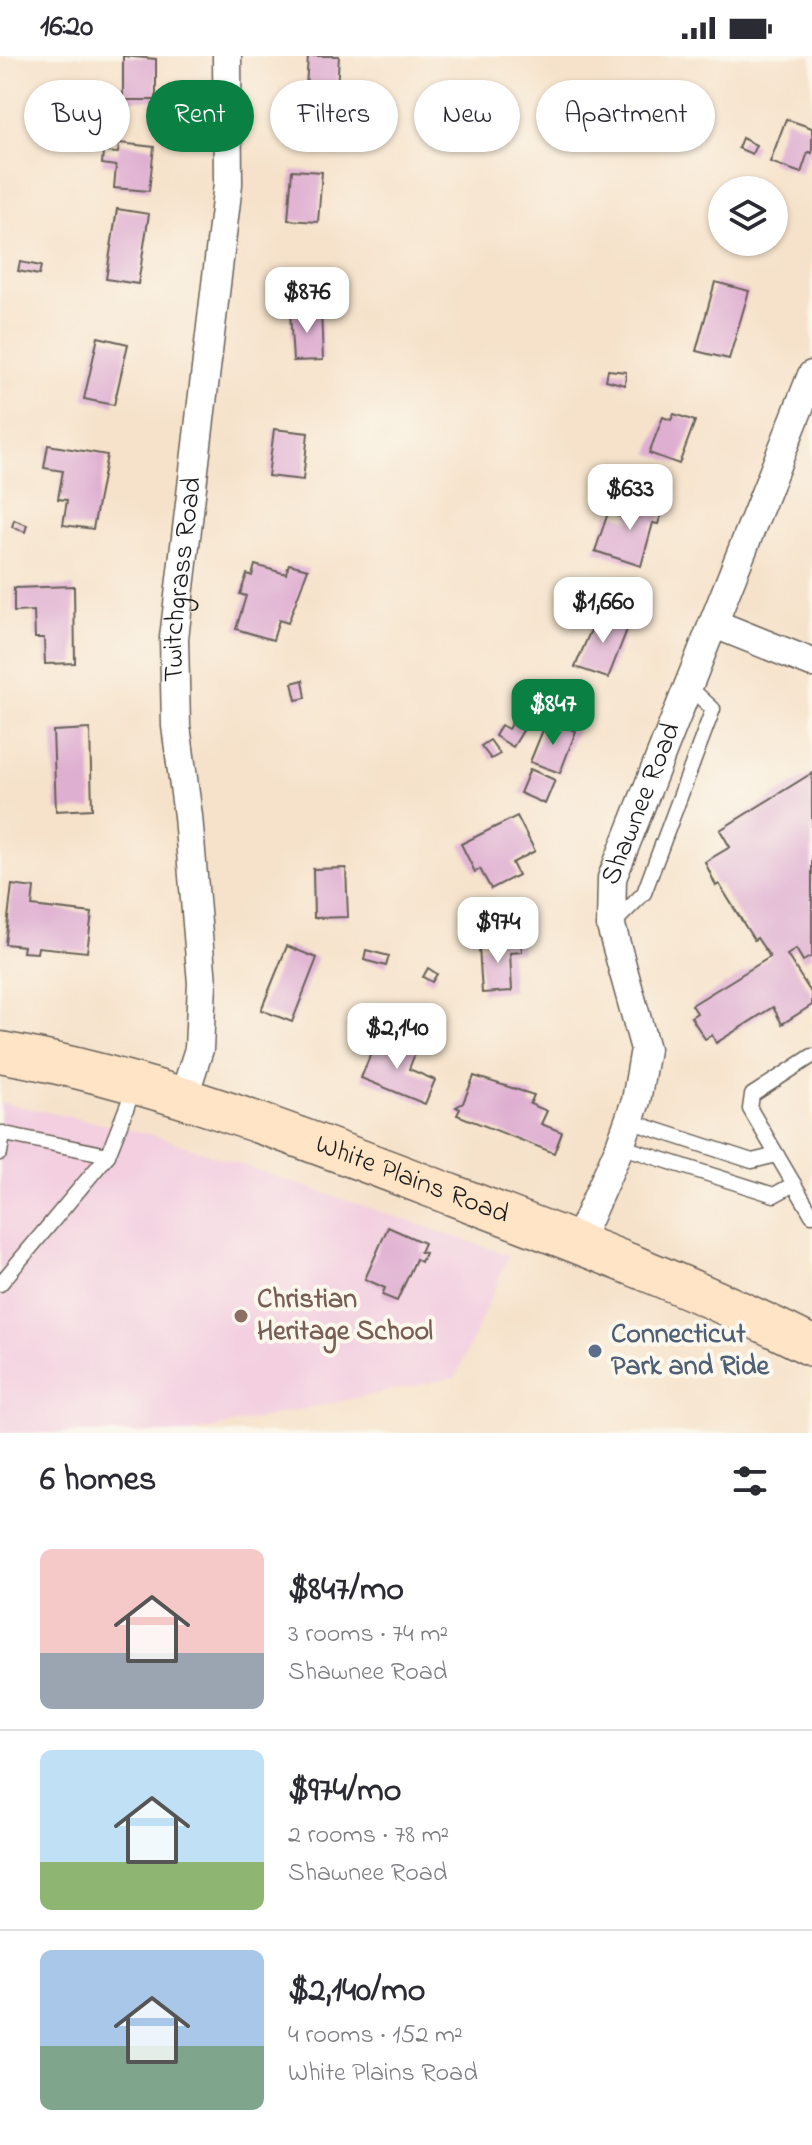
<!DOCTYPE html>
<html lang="en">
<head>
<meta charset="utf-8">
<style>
	:root { --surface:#fff; --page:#f7f7f7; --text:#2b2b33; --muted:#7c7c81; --line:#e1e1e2; --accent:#0b8043 }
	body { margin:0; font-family:"Indie Flower",sans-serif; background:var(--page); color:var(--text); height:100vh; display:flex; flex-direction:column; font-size:30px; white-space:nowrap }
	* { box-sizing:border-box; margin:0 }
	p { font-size:26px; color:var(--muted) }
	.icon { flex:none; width:44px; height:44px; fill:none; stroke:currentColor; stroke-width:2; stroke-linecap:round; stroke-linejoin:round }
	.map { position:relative; height:1377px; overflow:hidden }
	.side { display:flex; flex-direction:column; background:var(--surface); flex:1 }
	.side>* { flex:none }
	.guide { position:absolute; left:24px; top:24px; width:764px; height:72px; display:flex; gap:16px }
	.fabs { position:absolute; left:708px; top:120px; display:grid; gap:16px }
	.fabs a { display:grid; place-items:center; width:80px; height:80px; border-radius:50%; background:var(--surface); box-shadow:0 2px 6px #0004; font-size:40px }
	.price { position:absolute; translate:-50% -68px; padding:0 18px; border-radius:16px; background:#fff; color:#222; font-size:26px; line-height:52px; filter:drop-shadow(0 2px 4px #0008) }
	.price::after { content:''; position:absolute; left:50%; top:48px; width:24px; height:18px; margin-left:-12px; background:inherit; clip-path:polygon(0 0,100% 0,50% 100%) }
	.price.current { background:var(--accent); color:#fff }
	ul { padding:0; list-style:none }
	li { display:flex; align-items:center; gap:24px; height:200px; padding:0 40px }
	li+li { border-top:2px solid var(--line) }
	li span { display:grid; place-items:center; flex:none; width:224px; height:160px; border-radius:12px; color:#555 }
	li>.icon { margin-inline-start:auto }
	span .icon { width:96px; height:96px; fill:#fffc; stroke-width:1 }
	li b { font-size:34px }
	h2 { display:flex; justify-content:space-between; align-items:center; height:96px; padding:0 40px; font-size:34px }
	.chip { padding:0 28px; border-radius:36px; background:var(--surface); box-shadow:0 2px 6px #0004; font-size:28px; line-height:72px }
	.chip.current { background:var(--accent); color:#fff }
	.status { display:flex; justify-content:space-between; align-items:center; height:56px; padding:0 40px; background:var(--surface); direction:ltr }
	.status svg { height:22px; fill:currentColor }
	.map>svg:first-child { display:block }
</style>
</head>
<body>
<div class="status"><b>16:20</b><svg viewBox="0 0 49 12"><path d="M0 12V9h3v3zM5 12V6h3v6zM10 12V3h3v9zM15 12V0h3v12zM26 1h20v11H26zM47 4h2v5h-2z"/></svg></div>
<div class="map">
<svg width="812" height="1377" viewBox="0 0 812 1377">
	<rect width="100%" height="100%" fill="#fbf7ec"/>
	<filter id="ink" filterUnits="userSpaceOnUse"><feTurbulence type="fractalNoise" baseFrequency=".0125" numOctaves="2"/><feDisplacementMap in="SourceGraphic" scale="16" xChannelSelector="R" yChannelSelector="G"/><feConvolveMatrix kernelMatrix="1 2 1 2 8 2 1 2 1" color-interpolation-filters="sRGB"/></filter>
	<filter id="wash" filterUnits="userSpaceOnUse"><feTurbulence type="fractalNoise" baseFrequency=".006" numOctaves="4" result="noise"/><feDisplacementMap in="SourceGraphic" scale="32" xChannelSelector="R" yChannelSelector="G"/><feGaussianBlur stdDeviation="1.8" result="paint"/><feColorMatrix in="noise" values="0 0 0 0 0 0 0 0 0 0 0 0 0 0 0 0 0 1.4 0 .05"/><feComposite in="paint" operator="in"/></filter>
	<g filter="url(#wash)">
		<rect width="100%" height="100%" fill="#f6e2ca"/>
		<polygon fill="#f3cfe0" points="0,1046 150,1078 509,1199 456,1321 189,1377 0,1377"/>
		<g id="blocks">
			<g fill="#dfafd1">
				<polygon points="123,0 156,3 156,44 123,44"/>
				<polygon points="308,0 339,0 336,50 305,48"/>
				<polygon points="74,63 99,65 97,90 71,87"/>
				<polygon points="786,63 812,72 812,97 808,96 801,117 770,106"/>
				<polygon points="742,82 756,89 752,98 738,92"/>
				<polygon points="119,87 154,91 149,135 114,132 116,110 102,108 103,96 118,97"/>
				<polygon points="292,114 322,116 318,166 288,164"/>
				<polygon points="117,153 149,158 138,228 106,223"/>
				<polygon points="20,206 41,210 39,219 18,215"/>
				<polygon points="715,226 749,235 729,303 696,295"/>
				<polygon points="321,254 323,304 293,305 290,255"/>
				<polygon points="98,281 128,288 114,349 84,343"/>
				<polygon points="608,314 626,316 625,329 606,324"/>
				<polygon points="674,358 695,365 679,408 649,397 663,361 671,364"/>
				<polygon points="274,373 308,377 303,424 268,420"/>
				<polygon points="48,389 107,399 93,473 63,469 67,444 58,443 63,415 44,412"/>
				<polygon points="634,441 664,450 658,468 653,467 641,510 595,495 608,457 632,464 629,460"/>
				<polygon points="14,464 27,469 25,476 12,471"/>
				<polygon points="289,508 308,513 288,567 279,564 273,584 236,573 246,540 240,538 247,518 252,520 255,509 286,518"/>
				<polygon points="74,530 75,607 45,608 44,582 35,582 34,555 14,556 14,532"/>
				<polygon points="599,555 630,566 608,622 575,611"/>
				<polygon points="303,624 306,642 296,644 292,627"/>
				<polygon points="520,653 532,660 513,691 495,680 501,669 508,673"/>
				<polygon points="547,664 576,675 560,717 530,706"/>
				<polygon points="90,673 92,753 56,755 53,675"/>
				<polygon points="490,684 500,698 491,703 481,690"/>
				<polygon points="530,713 555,724 545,748 520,737"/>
				<polygon points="812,717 812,900 803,905 796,893 787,899 812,938 812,949 782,968 773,951 716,987 712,979 705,983 691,961 697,957 692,949 770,901 757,882 754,884 719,828 716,830 705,806 730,791 720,774"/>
				<polygon points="517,760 535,795 512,807 518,819 491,833 480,813 475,816 461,788"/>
				<polygon points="346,812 348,861 314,862 313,813"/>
				<polygon points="12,829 34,832 32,850 92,857 87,896 38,891 37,897 23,896 24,890 5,888"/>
				<polygon points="521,881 522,896 510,897 512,935 482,937 479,891 498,890 498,883"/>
				<polygon points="287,890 317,902 292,966 261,954"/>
				<polygon points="366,894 389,900 386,910 364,904"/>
				<polygon points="428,912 437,918 432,926 423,921"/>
				<polygon points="389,977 397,981 395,987 416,995 409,1013 435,1024 425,1048 361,1022 374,990 382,994"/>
				<polygon points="474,1020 534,1039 530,1048 547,1055 541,1068 562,1076 554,1097 457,1059 460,1053 456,1051 463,1047"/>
				<polygon points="388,1171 424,1187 420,1196 425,1197 421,1206 416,1203 397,1245 382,1239 385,1232 365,1223"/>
			</g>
		</g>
	</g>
	<g filter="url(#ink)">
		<use href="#blocks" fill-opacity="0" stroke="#686159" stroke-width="2"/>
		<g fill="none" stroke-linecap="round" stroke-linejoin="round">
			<defs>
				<g id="lane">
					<polyline points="614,867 644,837 713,653 689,631"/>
					<polyline points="812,1000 752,1039 750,1053 812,1159"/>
					<polyline points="629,1065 752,1105 777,1099"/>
					<polyline points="0,1077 108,1099"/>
					<polyline points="620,1090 774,1139 794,1128"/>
					<polyline points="0,1097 3,1077"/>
					<polyline points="0,1228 108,1099 135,1030"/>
				</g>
				<g id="street">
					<polyline points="715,568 812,607"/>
					<path id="s1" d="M183 1043 199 993 202 927 188 760 176 670 174 582 228 128 227 0"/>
					<path id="s2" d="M577 1187 620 1090 636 1045 645 993 611 870 612 822 812 319"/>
				</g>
				<g id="secondary">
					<path id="s3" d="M0 996C152 1023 301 1081 444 1136 568 1183 693 1230 812 1290"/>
				</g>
			</defs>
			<use href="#lane" stroke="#686159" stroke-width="17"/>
			<use href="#street" stroke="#686159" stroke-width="31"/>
			<use href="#secondary" stroke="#686159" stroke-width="43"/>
			<use href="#lane" stroke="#fff" stroke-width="14"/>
			<use href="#street" stroke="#fff" stroke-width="28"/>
			<use href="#secondary" stroke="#ffe4c6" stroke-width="40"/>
		</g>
	</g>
	<circle fill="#8d6e63" stroke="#fbf7ec" stroke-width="3" cx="241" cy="1260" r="8"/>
	<circle fill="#5c6f8a" stroke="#fbf7ec" stroke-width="3" cx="595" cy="1295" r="8"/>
	<g text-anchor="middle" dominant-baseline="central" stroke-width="8" stroke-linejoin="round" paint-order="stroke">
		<g font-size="28" fill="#1c1c1c" stroke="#fbf7ec">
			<text stroke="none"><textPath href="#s1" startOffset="524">Twitchgrass Road</textPath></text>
			<text stroke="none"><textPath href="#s2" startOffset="462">Shawnee Road</textPath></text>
			<text stroke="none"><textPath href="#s3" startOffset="432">White Plains Road</textPath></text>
		</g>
		<g font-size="28" font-weight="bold" fill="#785e54" stroke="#fbf7ec" text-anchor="start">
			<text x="257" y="1244">Christian<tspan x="257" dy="32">Heritage School</tspan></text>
		</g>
		<g font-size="28" font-weight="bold" fill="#4e5e75" stroke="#fbf7ec" text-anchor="start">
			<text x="611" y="1279">Connecticut<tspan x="611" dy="32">Park and Ride</tspan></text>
		</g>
	</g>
</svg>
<div class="fabs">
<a><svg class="icon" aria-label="layers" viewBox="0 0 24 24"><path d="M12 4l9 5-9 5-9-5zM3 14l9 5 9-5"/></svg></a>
</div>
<b class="price" style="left:307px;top:279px">$876</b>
<b class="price" style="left:630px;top:476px">$633</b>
<b class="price" style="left:603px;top:589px">$1,660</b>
<b class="price current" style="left:553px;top:691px">$847</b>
<b class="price" style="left:498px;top:909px">$974</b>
<b class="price" style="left:397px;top:1015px">$2,140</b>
<div class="guide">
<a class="chip">Buy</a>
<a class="chip current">Rent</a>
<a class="chip">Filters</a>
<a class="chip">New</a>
<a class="chip">Apartment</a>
</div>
</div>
<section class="side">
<h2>6 homes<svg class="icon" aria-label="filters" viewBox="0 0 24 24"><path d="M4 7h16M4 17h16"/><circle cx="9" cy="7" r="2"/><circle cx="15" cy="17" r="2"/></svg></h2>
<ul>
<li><span style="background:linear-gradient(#f6c9c9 65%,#9aa5b1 0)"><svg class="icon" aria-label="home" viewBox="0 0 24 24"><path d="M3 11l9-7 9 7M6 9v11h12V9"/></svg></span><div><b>$847/mo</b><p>3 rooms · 74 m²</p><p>Shawnee Road</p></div></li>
<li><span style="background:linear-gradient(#bfe0f5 70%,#8fb573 0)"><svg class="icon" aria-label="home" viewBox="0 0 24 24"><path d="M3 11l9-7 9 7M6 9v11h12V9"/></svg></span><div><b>$974/mo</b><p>2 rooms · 78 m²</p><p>Shawnee Road</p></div></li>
<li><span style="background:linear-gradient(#a9c7e8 60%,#7fa58c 0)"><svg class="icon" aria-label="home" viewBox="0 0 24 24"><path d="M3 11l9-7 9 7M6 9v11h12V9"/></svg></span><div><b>$2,140/mo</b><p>4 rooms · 152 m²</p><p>White Plains Road</p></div></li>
</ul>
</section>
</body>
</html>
